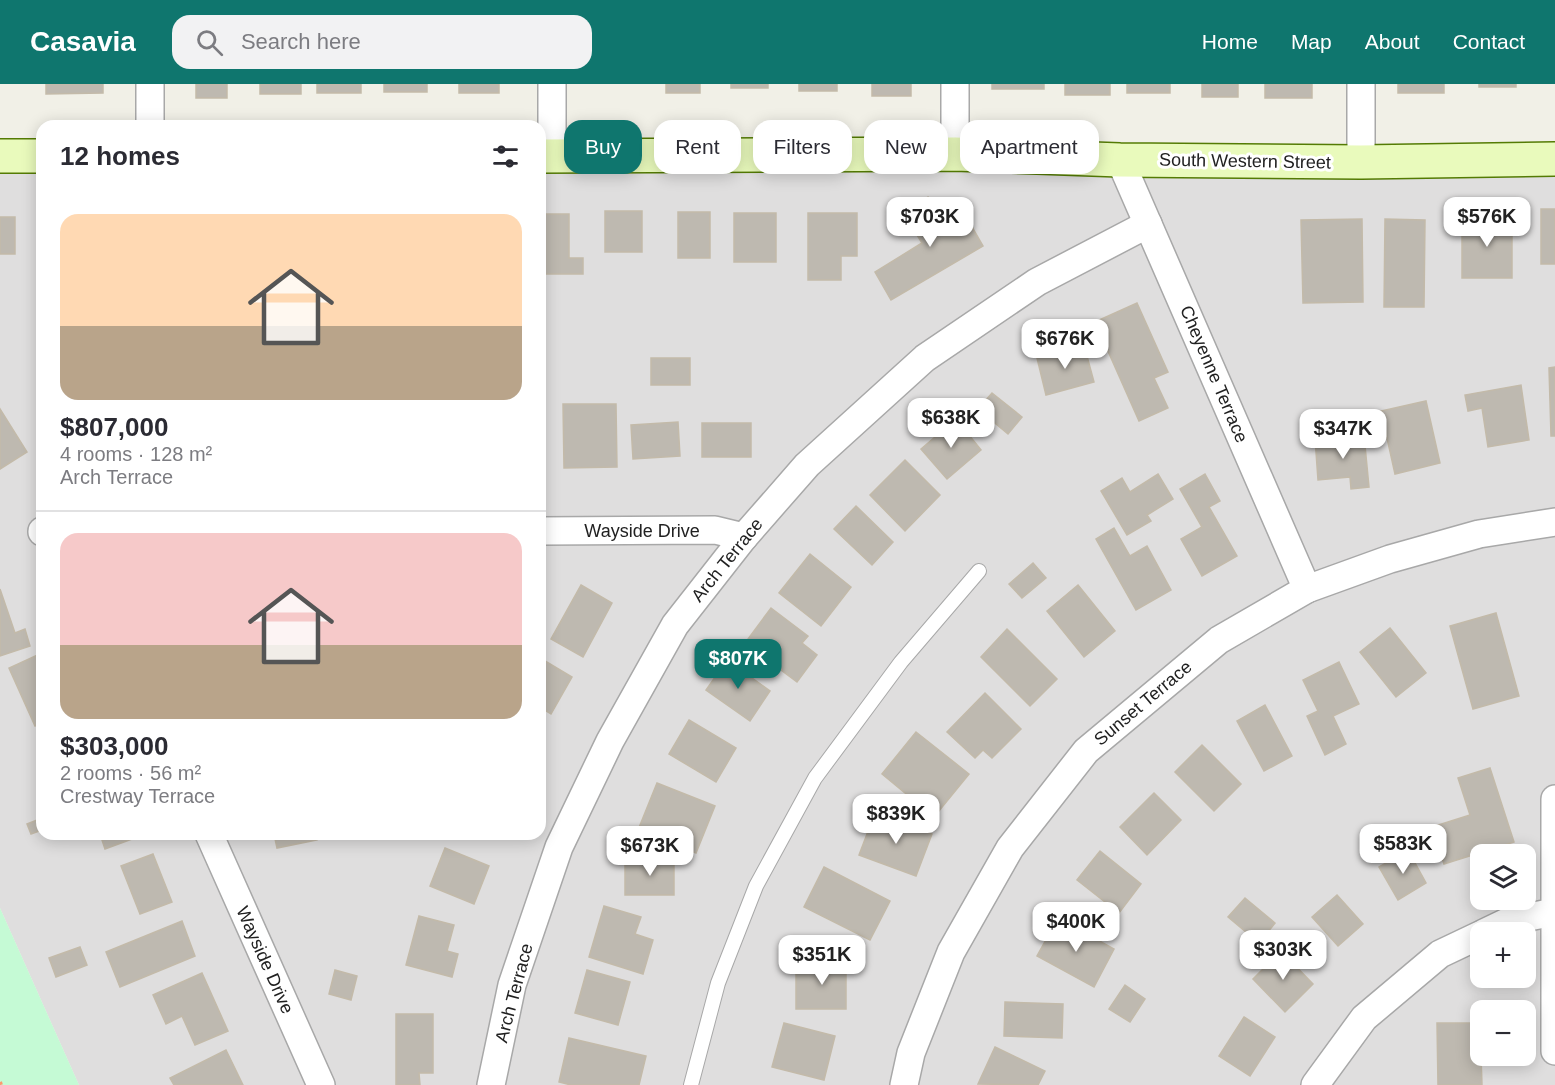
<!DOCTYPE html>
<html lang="en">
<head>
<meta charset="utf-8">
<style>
	:root { --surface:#fff; --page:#f2f2f3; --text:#2b2b33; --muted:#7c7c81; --line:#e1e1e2; --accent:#0f766e }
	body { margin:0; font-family:Arial,sans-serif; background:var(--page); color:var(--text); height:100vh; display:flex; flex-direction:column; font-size:22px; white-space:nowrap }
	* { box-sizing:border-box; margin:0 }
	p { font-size:20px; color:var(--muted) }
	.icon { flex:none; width:33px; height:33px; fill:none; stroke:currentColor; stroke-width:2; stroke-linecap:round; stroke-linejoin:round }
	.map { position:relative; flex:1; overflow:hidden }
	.sheet { position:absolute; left:36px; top:36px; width:510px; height:720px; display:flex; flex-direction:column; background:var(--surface); border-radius:18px; box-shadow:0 3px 15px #0003 }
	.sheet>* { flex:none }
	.guide { position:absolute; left:564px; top:36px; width:570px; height:54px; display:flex; gap:12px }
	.fabs { position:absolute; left:1470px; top:760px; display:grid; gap:12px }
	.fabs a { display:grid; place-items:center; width:66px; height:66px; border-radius:12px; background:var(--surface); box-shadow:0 3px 15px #0003; font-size:30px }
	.price { position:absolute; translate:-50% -51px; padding:0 14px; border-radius:12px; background:#fff; color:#222; font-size:20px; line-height:39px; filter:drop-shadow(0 2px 3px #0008) }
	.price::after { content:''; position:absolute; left:50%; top:36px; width:18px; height:14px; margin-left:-9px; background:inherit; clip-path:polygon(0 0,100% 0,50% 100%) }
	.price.selected { background:var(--accent); color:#fff }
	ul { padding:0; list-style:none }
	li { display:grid; align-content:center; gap:12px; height:318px; padding:0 24px }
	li+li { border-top:2px solid var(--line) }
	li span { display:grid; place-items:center; height:186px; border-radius:18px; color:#555 }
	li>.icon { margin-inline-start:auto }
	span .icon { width:108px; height:108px; fill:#fffc; stroke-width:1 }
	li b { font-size:26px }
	h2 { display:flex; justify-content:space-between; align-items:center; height:72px; padding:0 24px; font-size:26px }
	.chip { padding:0 21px; border-radius:18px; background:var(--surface); box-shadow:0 3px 15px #0003; font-size:21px; line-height:54px }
	.chip.selected { background:var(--accent); color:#fff }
	header { display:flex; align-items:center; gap:36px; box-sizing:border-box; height:84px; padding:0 30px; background:var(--accent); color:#fff }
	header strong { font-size:28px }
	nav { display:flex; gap:33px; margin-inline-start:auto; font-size:21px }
	.search { width:420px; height:54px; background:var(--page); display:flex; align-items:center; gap:15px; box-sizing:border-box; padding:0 21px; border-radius:18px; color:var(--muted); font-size:22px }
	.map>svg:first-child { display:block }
</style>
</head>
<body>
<header>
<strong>Casavia</strong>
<div class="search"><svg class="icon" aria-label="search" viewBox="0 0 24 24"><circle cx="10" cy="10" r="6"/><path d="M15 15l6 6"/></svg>Search here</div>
<nav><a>Home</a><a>Map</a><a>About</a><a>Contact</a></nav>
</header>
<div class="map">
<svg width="1555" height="1001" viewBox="0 0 1555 1001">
	<rect width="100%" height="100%" fill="#f1f0e7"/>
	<path fill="#dfdede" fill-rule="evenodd" d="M0 70H42V750H540V70H1555V1001H79L0 824ZM1480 771H1526V816H1480ZM1480 849H1526V894H1480ZM1480 927H1526V972H1480Z"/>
	<polygon fill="#c5fad5" points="0,824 79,1001 0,1001"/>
	<g fill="#beb9b0" stroke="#c3baa9" stroke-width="1.5">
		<polygon points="46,0 103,0 103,9 46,10"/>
		<rect x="196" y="0" width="31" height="14"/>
		<rect x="260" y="0" width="41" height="10"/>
		<rect x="317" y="0" width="44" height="9"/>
		<rect x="384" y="0" width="43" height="8"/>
		<rect x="459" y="0" width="40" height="9"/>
		<rect x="666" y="0" width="34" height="9"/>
		<rect x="731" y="0" width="37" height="4"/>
		<rect x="799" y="0" width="38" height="7"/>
		<rect x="872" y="0" width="39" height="12"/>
		<rect x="992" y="0" width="52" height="5"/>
		<rect x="1065" y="0" width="45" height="11"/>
		<rect x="1127" y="0" width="43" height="9"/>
		<rect x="1202" y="0" width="36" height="13"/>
		<rect x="1265" y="0" width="47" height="14"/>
		<rect x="1398" y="0" width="46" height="9"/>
		<rect x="1479" y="0" width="37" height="3"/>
		<polygon points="928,113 940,133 960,122 983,162 891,216 875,188 922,159 903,128"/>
		<rect x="1541" y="125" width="14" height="55"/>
		<rect x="605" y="127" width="37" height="41"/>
		<rect x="678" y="128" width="32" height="46"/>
		<rect x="734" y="129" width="42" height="49"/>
		<polygon points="808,129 857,129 857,172 841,172 841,196 808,196"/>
		<polygon points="540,130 569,130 569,174 583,174 583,190 540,190"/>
		<rect x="0" y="133" width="15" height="37"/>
		<rect x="1462" y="134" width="50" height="60"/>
		<polygon points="1362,135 1363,218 1303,219 1301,136"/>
		<polygon points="1385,135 1425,136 1424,223 1384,223"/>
		<polygon points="1137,219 1168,288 1154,294 1168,324 1139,337 1095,238"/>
		<polygon points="1084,261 1094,298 1046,311 1037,274"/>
		<rect x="651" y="274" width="39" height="27"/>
		<polygon points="1555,283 1555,352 1551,352 1549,284"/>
		<polygon points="1521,301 1529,356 1488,363 1482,324 1468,327 1465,311"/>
		<polygon points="992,309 1022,333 1008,350 978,325"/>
		<polygon points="1426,317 1440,379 1395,390 1381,327"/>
		<polygon points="563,320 616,320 617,383 564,384"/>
		<polygon points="0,325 27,368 0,385"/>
		<rect x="540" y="328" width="2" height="58"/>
		<polygon points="956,335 981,366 947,395 921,365"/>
		<polygon points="678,338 680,372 633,375 631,341"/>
		<rect x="702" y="339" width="49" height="34"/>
		<polygon points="1364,351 1369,403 1351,405 1350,393 1318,396 1315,354"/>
		<polygon points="905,376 940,411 905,447 870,411"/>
		<polygon points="1158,390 1173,415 1147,431 1151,437 1127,451 1101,407 1122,394 1130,408"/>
		<polygon points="1205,390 1220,417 1209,423 1237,472 1202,492 1181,455 1202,443 1180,405"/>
		<polygon points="856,422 893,458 872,481 834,445"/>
		<polygon points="1114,444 1130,472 1147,462 1171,506 1136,526 1096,455"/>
		<polygon points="810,470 851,503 821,542 779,509"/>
		<polygon points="1033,479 1046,494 1022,514 1009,500"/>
		<polygon points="581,501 612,519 583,573 551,555"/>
		<polygon points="1078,501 1115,547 1084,573 1047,527"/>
		<polygon points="0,505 15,549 25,545 30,562 0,572"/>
		<polygon points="771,524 808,552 802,559 817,571 797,598 745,559"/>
		<polygon points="1496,529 1519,612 1473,625 1450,542"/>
		<polygon points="1390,544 1426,589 1396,613 1360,568"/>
		<polygon points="1007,545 1057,595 1030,622 981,573"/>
		<polygon points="42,569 42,639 35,642 9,584"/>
		<polygon points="540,574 572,593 551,630 540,623"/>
		<polygon points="727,576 770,607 750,637 706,606"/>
		<polygon points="1339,578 1359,620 1333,632 1346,660 1325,671 1307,632 1318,627 1303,596"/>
		<polygon points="985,609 1021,645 992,674 983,666 975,674 947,648"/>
		<polygon points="1265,621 1292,672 1264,687 1237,637"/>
		<polygon points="689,636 736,664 716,698 669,670"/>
		<polygon points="916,648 969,690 934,733 882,690"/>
		<polygon points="1202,661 1241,700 1214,727 1175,688"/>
		<polygon points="1490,684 1514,758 1444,780 1432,743 1470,731 1458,694"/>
		<polygon points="657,699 715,722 696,769 638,746"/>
		<polygon points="1154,709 1181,736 1147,771 1120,743"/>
		<polygon points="875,729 932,750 916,792 859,771"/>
		<polygon points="42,734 42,746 31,750 27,740"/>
		<polygon points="100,750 142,750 143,751 105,765"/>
		<polygon points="274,750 316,750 317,756 277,764"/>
		<polygon points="445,764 489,782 474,820 430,802"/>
		<polygon points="1408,766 1426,799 1398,816 1379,783"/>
		<polygon points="1100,767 1141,800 1119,829 1077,796"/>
		<polygon points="153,770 172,818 140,830 121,782"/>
		<rect x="625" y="775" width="49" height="36"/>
		<polygon points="824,783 890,817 870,856 804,823"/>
		<polygon points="1337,811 1363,840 1338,862 1312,833"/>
		<polygon points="1245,814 1275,839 1259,859 1228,833"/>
		<polygon points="604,822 641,833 635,850 653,856 643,890 589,873"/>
		<polygon points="419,832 454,841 447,867 458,870 452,893 406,881"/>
		<polygon points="1058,834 1114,865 1094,903 1037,872"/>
		<polygon points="182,837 195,872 120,903 106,868"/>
		<polygon points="80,863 87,881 56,893 49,874"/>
		<polygon points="1281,867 1313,900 1285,928 1253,895"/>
		<polygon points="819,876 846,876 846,925 796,925 796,882 819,882"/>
		<polygon points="335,886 357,892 351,916 329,910"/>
		<polygon points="587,886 630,898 618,941 575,929"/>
		<polygon points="202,889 228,947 195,961 182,932 166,940 153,911"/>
		<polygon points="1125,901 1145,915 1130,938 1109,925"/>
		<polygon points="1005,918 1063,920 1062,954 1004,952"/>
		<polygon points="396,930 433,930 433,989 419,989 420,1001 396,1001"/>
		<polygon points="1244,933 1275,953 1250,992 1219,972"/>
		<polygon points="784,939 835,952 824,996 772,983"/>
		<polygon points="1437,939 1480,939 1482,1001 1438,1001"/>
		<polygon points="569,954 646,972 639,1001 571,1001 559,998"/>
		<polygon points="995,963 1045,987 1038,1001 978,1000"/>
		<polygon points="226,966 243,1001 174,1001 170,994"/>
	</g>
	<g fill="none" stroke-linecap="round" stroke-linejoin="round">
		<defs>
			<polyline id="lane" points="691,1001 718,899 756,802 815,694 901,578 979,487"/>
			<g id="street">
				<polyline points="150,42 150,0"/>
				<polyline points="955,70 955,0"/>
				<polyline points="552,71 552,0"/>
				<polyline points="1120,76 1307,505"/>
				<polyline points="1361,78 1361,0"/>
				<polyline points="42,447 42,448"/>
				<polyline points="540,447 715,446 744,453"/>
				<polyline points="1555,715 1555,967"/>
				<polyline points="209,750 321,1001"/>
				<polyline points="1484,849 1509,837 1554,828"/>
				<polyline points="491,1001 512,901 559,763 610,657 675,541 744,453 807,381 925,274 1037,198 1148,140"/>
				<polyline points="904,1001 911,969 951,868 1010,764 1086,667 1219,556 1307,505 1390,475 1479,450 1555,438"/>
				<polyline points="1315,1001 1364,934 1440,870 1480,851"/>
			</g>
			<g id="secondary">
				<polyline points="0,72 42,72"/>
				<polyline points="540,72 955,70 1120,76 1361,78 1555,75"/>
			</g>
		</defs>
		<use href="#lane" stroke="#a8a8a8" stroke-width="16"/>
		<use href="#street" stroke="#a8a8a8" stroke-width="30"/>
		<use href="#secondary" stroke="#547b04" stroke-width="36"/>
		<polyline stroke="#fb9c6f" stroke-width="4" stroke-dasharray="3 3" stroke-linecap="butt" points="0,998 1,1001"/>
		<use href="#lane" stroke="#fff" stroke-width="14"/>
		<use href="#street" stroke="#fff" stroke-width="27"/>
		<use href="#secondary" stroke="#e9fabc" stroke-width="33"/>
	</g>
	<g text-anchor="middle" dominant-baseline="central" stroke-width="6" stroke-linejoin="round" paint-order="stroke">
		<g font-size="18" fill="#212121" stroke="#fff">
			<text transform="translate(1245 77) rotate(1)">South Western Street</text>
			<text transform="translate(1214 290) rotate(67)">Cheyenne Terrace</text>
			<text x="642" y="447">Wayside Drive</text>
			<text transform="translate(727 476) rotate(-51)">Arch Terrace</text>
			<text transform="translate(1143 619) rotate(-40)">Sunset Terrace</text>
			<text transform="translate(265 876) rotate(66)">Wayside Drive</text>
			<text transform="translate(514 909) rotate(-75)">Arch Terrace</text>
		</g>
	</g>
</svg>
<div class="fabs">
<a><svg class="icon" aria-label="layers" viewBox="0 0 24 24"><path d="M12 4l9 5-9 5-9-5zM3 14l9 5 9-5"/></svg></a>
<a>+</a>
<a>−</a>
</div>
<b class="price" style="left:930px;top:164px">$703K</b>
<b class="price" style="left:1487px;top:164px">$576K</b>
<b class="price" style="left:1065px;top:286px">$676K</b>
<b class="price" style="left:951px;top:365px">$638K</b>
<b class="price" style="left:1343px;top:376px">$347K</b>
<b class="price selected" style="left:738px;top:606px">$807K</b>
<b class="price" style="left:896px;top:761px">$839K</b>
<b class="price" style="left:1403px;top:791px">$583K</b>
<b class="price" style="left:650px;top:793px">$673K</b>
<b class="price" style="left:1076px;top:869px">$400K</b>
<b class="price" style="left:1283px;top:897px">$303K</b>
<b class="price" style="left:822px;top:902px">$351K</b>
<div class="guide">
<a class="chip selected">Buy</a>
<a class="chip">Rent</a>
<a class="chip">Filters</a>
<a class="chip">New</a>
<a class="chip">Apartment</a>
</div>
<section class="sheet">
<h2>12 homes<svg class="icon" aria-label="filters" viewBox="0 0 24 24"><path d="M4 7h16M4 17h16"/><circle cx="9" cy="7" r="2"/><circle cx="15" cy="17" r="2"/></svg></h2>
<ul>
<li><span style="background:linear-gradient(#ffd9b3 60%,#b9a48a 0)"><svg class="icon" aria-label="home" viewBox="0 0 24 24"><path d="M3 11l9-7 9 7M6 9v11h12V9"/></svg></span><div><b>$807,000</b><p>4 rooms · 128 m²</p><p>Arch Terrace</p></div></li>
<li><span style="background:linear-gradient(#f6c9c9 60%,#b9a48a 0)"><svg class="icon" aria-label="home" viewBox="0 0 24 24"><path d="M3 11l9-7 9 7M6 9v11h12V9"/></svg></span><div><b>$303,000</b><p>2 rooms · 56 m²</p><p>Crestway Terrace</p></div></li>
</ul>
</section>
</div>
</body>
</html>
